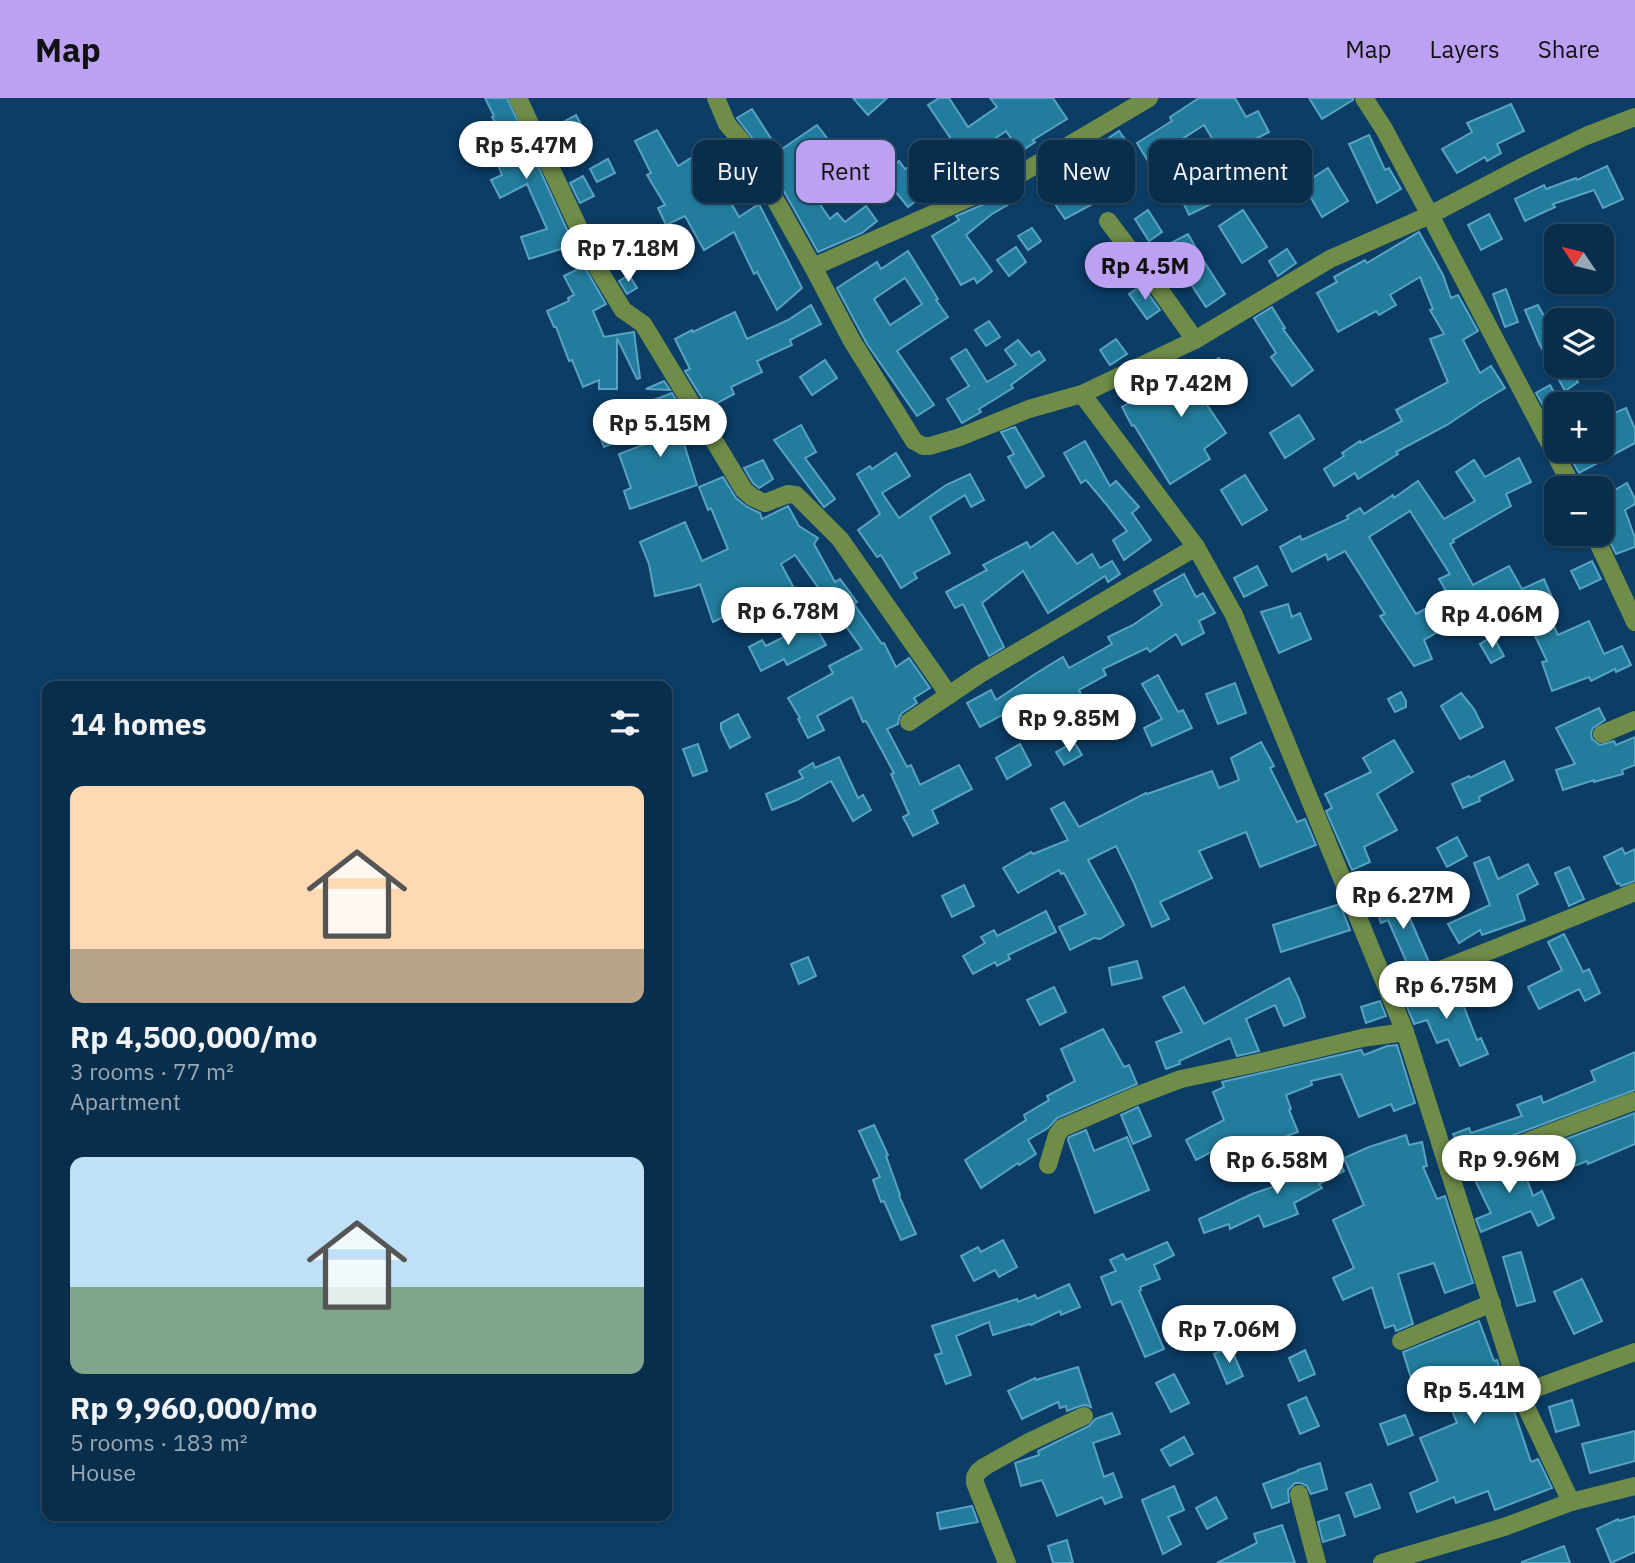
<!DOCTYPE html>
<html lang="en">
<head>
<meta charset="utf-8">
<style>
	:root { --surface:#082e4c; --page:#113653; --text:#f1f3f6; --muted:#98a8b5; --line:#294a64; --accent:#bca0f2 }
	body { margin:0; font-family:"IBM Plex Sans",sans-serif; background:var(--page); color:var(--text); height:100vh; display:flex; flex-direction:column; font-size:26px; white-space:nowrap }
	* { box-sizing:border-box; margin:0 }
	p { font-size:23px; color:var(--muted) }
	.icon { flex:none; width:38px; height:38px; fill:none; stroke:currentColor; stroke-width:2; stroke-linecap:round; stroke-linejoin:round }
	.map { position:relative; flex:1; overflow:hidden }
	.side { position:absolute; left:42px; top:583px; width:630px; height:840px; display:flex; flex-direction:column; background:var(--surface); border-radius:14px; box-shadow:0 2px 5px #0004,0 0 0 2px var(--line) }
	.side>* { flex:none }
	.top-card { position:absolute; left:693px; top:42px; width:665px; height:63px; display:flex; gap:14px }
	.needle { width:46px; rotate:305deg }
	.tools { position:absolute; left:1544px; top:126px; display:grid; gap:14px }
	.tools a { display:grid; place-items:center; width:70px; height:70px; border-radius:14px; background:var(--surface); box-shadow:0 2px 5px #0004,0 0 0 2px var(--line); font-size:35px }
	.price { position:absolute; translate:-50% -60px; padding:0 16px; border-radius:24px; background:#fff; color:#222; font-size:23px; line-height:46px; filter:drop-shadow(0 2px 4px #0008) }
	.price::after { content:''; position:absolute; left:50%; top:42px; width:21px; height:16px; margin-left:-10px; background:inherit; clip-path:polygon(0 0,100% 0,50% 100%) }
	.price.on { background:var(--accent); color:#111 }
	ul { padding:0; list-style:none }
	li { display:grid; align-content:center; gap:14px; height:371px; padding:0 28px }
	li span { display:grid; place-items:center; height:217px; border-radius:14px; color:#555 }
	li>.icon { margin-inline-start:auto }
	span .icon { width:126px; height:126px; fill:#fffc; stroke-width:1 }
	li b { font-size:30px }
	h2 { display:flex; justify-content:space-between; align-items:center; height:84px; padding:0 28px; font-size:30px }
	.chip { padding:0 24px; border-radius:14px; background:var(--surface); box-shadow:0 2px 5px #0004,0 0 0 2px var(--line); font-size:24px; line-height:63px }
	.chip.on { background:var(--accent); color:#111 }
	header { display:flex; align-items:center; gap:42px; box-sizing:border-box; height:98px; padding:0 35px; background:var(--accent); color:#111 }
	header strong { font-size:33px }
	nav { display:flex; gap:38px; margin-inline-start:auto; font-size:24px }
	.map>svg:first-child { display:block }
</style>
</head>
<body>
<header>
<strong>Map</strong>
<nav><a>Map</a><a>Layers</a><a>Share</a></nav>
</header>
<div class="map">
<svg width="1635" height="1465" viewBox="0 0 1635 1465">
	<rect width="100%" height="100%" fill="#0b3d65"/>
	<g fill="#227c9d" stroke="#59a2c1" stroke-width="2" fill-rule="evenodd">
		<polygon points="485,0 507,0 574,147 529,161 521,139 547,131 527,86 500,100 491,82 502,77 490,47 505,41 492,19 494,18"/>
		<polygon points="853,0 887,0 868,17"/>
		<polygon points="939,0 949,0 968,29 997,9 990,0 1053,0 1067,21 1033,42 1035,44 1020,54 1006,33 983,49 990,61 967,76 963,70 932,90 908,109 882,77 899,63 905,71 951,41 928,7"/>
		<polygon points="1199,0 1235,0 1246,19 1258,13 1269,34 1248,45 1247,42 1222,57 1204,27 1148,63 1137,45 1172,23 1170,19"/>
		<polygon points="1309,0 1353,0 1353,2 1322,21"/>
		<polygon points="1511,6 1524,33 1497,46 1501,55 1487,63 1485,59 1457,75 1442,51 1472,34 1467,25"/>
		<polygon points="752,11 779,53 817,27 833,48 828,51 845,74 813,96 830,121 837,115 845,124 866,108 877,123 862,135 818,154 759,49 737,20"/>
		<polygon points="576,17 583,30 559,43 552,30"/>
		<polygon points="657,32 678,68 715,45 727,65 713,73 739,119 759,106 802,190 777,212 757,174 754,176 734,134 704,152 685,118 666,127 658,110 665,107 647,77 651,75 635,43"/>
		<polygon points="1119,33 1129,47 1093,71 1107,98 1065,121 1038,81 1099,45 1100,46"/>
		<polygon points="1369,37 1385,72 1389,70 1401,91 1377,105 1349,46"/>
		<polygon points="608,61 615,75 597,84 590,71"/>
		<polygon points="1607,68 1623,101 1603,110 1594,92 1553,106 1555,109 1525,123 1515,101 1544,87 1546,91 1576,80 1577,82"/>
		<polygon points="1328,70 1348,103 1322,119 1303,86"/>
		<polygon points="583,78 594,98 580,105 570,85"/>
		<polygon points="1205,88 1213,105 1189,117 1181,100"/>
		<polygon points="1013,94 1018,101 992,116 966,137 992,173 977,185 974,180 961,187 932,138 959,122 956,118"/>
		<polygon points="1148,112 1162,134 1149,143 1135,121"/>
		<polygon points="1243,112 1267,149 1242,165 1219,128"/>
		<polygon points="1489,116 1502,141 1481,152 1468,127"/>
		<polygon points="1032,130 1041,143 1028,152 1018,138"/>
		<polygon points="1419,134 1443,177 1451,200 1458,197 1478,233 1463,242 1480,275 1491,268 1505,290 1480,305 1447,327 1396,354 1398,356 1358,381 1355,375 1334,388 1324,371 1344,358 1342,355 1360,343 1361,345 1402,323 1396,312 1448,284 1430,241 1444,236 1430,212 1433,211 1420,179 1390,197 1396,207 1379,217 1376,213 1338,234 1317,195 1337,184 1334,179 1365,162 1367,165"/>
		<polygon points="648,135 656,158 640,164 632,143"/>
		<polygon points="1188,136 1201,159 1225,196 1206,209 1185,177 1169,146"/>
		<polygon points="1016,149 1026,164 1009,178 997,162"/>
		<polygon points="1287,151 1296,165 1278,178 1269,163"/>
		<path d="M908 153 938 201 936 202 948 219 897 253 934 307 917 318 867 246 837 190 877 164 881 171ZM905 180 922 206 890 227 874 201Z"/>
		<polygon points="584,168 606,206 593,213 604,239 634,234 640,280 637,281 617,240 617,291 599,291 599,282 583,289 572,262 569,263 556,229 554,229 547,213 569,203 568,200 574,197 564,178"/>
		<polygon points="629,177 637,190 627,196 619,183"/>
		<polygon points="1142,187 1160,212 1147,221 1129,196"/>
		<polygon points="1506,191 1518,224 1505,229 1493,196"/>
		<polygon points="811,207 821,226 790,242 792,247 757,263 762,274 731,289 734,296 708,310 685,273 690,271 675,241 692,232 693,234 735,214 747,241 788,222"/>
		<polygon points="1538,207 1556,241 1556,268 1566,268 1578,284 1565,293 1539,245 1525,212"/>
		<polygon points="1272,209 1285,230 1283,231 1313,272 1292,288 1271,259 1276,255 1254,220"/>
		<polygon points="989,223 1000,239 986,248 975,232"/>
		<polygon points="1116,241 1127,256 1110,267 1100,252"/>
		<polygon points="1018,242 1031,258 1039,253 1045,262 1011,287 1013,290 979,311 981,314 962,325 947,301 969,288 951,260 966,251 987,284 1016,267 1005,252"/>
		<polygon points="1219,260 1237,287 1207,307 1226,335 1204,351 1210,361 1170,386 1134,327 1132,328 1122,309 1150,293 1152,297 1182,274 1187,281"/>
		<polygon points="825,262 837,280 812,297 800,279"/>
		<polygon points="664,283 670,292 646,291"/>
		<polygon points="1550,287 1560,305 1546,313 1536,295"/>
		<polygon points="672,295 688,321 682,324 692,342 684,346 697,387 630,411 624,393 631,390 619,356 669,337 651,303"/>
		<polygon points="1626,310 1635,331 1635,345 1579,375 1566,352 1601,352 1601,328 1614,321 1612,316"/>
		<polygon points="617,316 626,340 604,349 594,324"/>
		<polygon points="1299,317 1314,341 1285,360 1270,335"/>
		<polygon points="801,327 816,354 805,360 835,401 824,409 774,342"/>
		<polygon points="1015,329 1044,378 1026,390 1008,359 1014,356 1001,334"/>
		<polygon points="1085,343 1110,388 1116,383 1139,409 1132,415 1151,442 1124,462 1113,442 1127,433 1106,406 1086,382 1081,385 1064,355"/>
		<polygon points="896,355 910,378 882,395 899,420 946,387 970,376 984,402 971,409 965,397 930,419 950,455 914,475 917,480 901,490 881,457 877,459 858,432 880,416 857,376 870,368 872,371"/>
		<path d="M1519 360 1531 384 1506 396 1511 408 1453 442 1454 444 1450 446 1473 487 1509 468 1522 491 1544 481 1554 504 1545 509 1558 537 1589 523 1604 556 1622 548 1631 567 1616 574 1615 571 1591 583 1589 579 1552 593 1542 564 1547 563 1527 521 1507 528 1498 503 1461 521 1424 542 1432 561 1414 568 1380 518 1385 516 1345 453 1328 462 1326 456 1292 474 1280 449 1300 438 1302 442 1348 421 1347 418 1360 410 1364 416 1393 397 1394 400 1418 383 1444 421 1475 403 1456 374 1474 362 1485 379ZM1410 413 1450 476 1439 481 1449 498 1416 516 1369 439Z"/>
		<polygon points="763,362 773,381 759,390 753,385 744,370"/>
		<polygon points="1245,377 1267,412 1242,427 1221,392"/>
		<polygon points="723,379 736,400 747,409 760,415 762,421 788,408 799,428 818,440 814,446 835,484 840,481 857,504 854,506 882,546 884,545 896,569 909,560 930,590 914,600 917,605 902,615 899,620 898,626 887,631 907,669 911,667 920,687 959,667 972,691 932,712 938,725 913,738 903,719 909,716 891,676 894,675 866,623 863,624 852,599 817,618 824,632 808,640 798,621 800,620 788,600 833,575 829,568 862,551 795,457 781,466 796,494 757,517 751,505 713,524 700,486 694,489 655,498 649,466 640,444 685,424 702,463 728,451 711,410 708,412 699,389"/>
		<polygon points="1627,385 1635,401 1635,406 1625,412 1635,440 1635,449 1616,456 1606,436 1611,436 1601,417 1601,400"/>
		<polygon points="1053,434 1077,466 1092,456 1100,470 1112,463 1120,476 1108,484 1105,478 1048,515 1023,473 982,505 1004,549 989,558 963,506 955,510 946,494 987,472 983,467 1027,444 1030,450"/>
		<polygon points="1592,463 1601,481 1580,491 1571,473"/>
		<polygon points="1257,468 1267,487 1244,499 1234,480"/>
		<polygon points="1184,476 1196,499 1203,495 1215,515 1199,523 1204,535 1182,547 1176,536 1150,554 1147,550 1103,571 1106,577 1079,592 1093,622 1066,636 1048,603 1031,614 1025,605 980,629 967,605 991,592 996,602 1035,576 1063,559 1069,570 1112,546 1108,539 1133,527 1162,507 1154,493"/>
		<polygon points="1288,506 1292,519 1300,515 1311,541 1279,555 1261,514"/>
		<polygon points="813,524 826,547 787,567 784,561 761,573 749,549 762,542 766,548"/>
		<polygon points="1493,538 1504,558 1491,565 1480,546"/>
		<polygon points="1158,577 1178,614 1183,612 1192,630 1152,648 1144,630 1162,621 1142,586"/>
		<polygon points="1235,585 1246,615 1218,626 1206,596"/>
		<polygon points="1401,594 1406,603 1406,609 1395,614 1388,601"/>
		<polygon points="1461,595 1474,611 1483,629 1460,641 1441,608"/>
		<polygon points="1599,610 1605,622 1593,630 1591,635 1592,641 1600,647 1614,643 1616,647 1635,639 1635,667 1622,672 1623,676 1594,684 1594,682 1563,692 1556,672 1575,666 1556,630"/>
		<polygon points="738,616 750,639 730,650 721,631 721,625"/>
		<polygon points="1394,642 1413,674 1377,696 1397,732 1364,749 1370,764 1352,772 1326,713 1332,710 1325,696 1371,674 1363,660"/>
		<polygon points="1074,644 1082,657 1064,667 1056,654"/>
		<polygon points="1261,644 1274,668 1270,670 1297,724 1305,721 1316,747 1260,769 1246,734 1199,753 1212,780 1160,804 1169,821 1152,829 1134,785 1116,748 1088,762 1124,827 1100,841 1094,840 1070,852 1059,829 1086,816 1064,775 1061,776 1059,772 1018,795 1003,770 1031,754 1033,756 1068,742 1051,711 1064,704 1079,729 1146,695 1147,696 1212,673 1219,690 1239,682 1231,660"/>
		<polygon points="698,646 707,673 693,678 683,651"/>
		<polygon points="1020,646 1031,667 1007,681 996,660"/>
		<polygon points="839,659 858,700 863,697 871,712 853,723 831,683 797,702 772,712 766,696 803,680 799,673 813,665 815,670"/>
		<polygon points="1504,663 1513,682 1479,699 1480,703 1463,710 1452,686 1469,678 1470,680"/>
		<polygon points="1457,739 1467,758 1447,769 1437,750"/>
		<polygon points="1622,750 1625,756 1635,751 1635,783 1621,788 1619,785 1617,786 1604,759"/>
		<polygon points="1489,759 1498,781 1528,766 1538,786 1517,797 1525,822 1482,837 1480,832 1459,845 1448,826 1490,807 1474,765"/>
		<polygon points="1569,769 1584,801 1569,808 1555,775"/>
		<polygon points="964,787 974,808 952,819 942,798"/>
		<polygon points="1400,798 1429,864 1410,872 1388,822 1381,825 1375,807"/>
		<polygon points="1340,806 1350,832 1281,854 1273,827"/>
		<polygon points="1046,813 1056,834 1008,857 1010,861 997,868 995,864 973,876 963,858 985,845 981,839 994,832 997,838"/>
		<polygon points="1564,836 1583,874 1589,871 1600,895 1585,903 1579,891 1539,911 1528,889 1562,872 1548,844"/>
		<polygon points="808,859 816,878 799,886 791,866"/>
		<polygon points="1137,863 1142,880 1112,887 1109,870"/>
		<polygon points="1502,876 1511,894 1491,905 1481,887"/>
		<polygon points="1289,880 1299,901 1305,919 1284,928 1275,907 1246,921 1259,953 1237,958 1230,940 1179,963 1180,966 1166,971 1156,944 1182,934 1163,899 1184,889 1204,926"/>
		<polygon points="1444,883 1450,897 1458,894 1477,942 1481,940 1488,956 1460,968 1448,941 1437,945 1427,922 1414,926 1403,899"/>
		<polygon points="1054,889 1066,914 1040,927 1027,902"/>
		<polygon points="1380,903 1386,918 1366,925 1361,909"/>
		<polygon points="1103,931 1124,969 1129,967 1137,986 1057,1020 1048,1030 1028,1042 1036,1056 1019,1067 1018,1065 981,1090 965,1062 1026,1022 1024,1017 1049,1002 1047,998 1075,983 1061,951"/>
		<polygon points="1397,947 1415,1005 1394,1013 1391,1006 1359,1019 1341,976 1311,983 1312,987 1286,997 1291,1011 1289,1012 1298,1034 1237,1056 1232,1043 1196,1062 1186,1042 1224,1022 1213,994 1224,989 1222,984 1361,952 1364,957 1387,948"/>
		<polygon points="1635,954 1635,992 1462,1056 1453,1036 1469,1030 1471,1035 1522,1018 1517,1007 1541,998 1543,1005 1595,983 1591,973"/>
		<polygon points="1138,1009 1151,1038 1133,1046 1121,1017"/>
		<polygon points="1635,1015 1635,1046 1588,1066 1587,1063 1556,1075 1547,1048"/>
		<polygon points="874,1027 888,1057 886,1058 900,1097 899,1098 916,1136 901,1142 884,1103 881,1104 873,1082 880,1079 859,1033"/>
		<polygon points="1086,1032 1094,1053 1127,1039 1149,1092 1095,1115 1068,1042 1069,1039"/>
		<polygon points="1406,1037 1409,1047 1422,1044 1427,1068 1423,1069 1437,1101 1445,1098 1473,1185 1445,1195 1434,1165 1398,1176 1413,1226 1396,1233 1394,1227 1385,1230 1372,1189 1343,1202 1333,1180 1354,1170 1333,1122 1364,1107 1344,1060 1369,1049"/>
		<polygon points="1325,1050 1331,1064 1337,1060 1344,1073 1319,1086 1322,1090 1294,1105 1298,1116 1264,1129 1259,1117 1230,1131 1229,1126 1204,1135 1199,1121 1252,1096 1292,1082 1288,1073 1309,1062 1307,1059"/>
		<polygon points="1519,1059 1533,1098 1542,1093 1554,1120 1538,1128 1531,1113 1481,1134 1476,1121 1491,1115 1472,1076"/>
		<polygon points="1003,1142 1017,1169 999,1179 995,1172 974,1183 961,1158 978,1149 981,1154"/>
		<polygon points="1167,1144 1174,1157 1154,1167 1160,1181 1140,1189 1141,1192 1139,1193 1164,1251 1145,1259 1121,1203 1112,1207 1101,1179 1116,1173 1110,1162 1123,1156 1126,1162"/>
		<polygon points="1521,1154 1535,1203 1517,1208 1503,1159"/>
		<polygon points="1582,1181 1602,1223 1574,1236 1554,1194"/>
		<polygon points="1069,1186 1080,1209 1061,1217 1060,1213 1031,1227 1030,1226 993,1237 989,1224 956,1238 971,1277 946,1286 935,1257 942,1255 932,1228 1017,1201 1018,1204 1035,1197 1037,1201"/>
		<polygon points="1479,1223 1494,1263 1497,1262 1531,1364 1538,1361 1552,1390 1495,1412 1488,1393 1456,1405 1454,1399 1417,1414 1410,1395 1438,1383 1420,1340 1457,1325 1437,1275 1412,1283 1403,1254"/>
		<polygon points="1230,1248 1243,1278 1227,1286 1214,1256"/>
		<polygon points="1305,1252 1315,1276 1299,1283 1289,1260"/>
		<polygon points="1078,1269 1091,1309 1086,1307 1080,1308 1067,1313 1066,1308 1060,1310 1058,1304 1022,1321 1008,1293 1035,1280 1036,1282"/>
		<polygon points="1174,1276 1189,1305 1171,1314 1156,1285"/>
		<polygon points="1306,1299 1319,1328 1300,1336 1288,1307"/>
		<polygon points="1572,1302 1579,1327 1556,1334 1549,1309"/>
		<polygon points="1112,1315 1120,1336 1093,1345 1104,1379 1113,1375 1122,1399 1105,1406 1102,1399 1057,1418 1042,1382 1021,1388 1015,1365 1039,1357 1038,1353 1089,1328 1095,1321"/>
		<polygon points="1405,1317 1413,1337 1388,1347 1380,1326"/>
		<polygon points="1635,1333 1635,1363 1590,1375 1582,1346"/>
		<polygon points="1184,1339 1193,1356 1170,1368 1161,1352"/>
		<polygon points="1320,1365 1327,1391 1311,1396 1307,1388 1301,1385 1295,1385 1288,1392 1289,1404 1272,1410 1263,1386 1298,1373 1298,1372"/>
		<polygon points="1371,1386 1380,1410 1355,1419 1346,1395"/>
		<polygon points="1174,1388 1184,1412 1168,1419 1181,1446 1163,1456 1142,1402"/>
		<polygon points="1216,1399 1227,1420 1207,1431 1196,1410"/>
		<polygon points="972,1408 978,1424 940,1431 937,1415"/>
		<polygon points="1339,1417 1345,1437 1323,1444 1318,1424"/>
		<polygon points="1635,1418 1635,1454 1611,1465 1597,1431 1618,1421 1619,1423"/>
		<polygon points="1282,1427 1295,1465 1217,1465 1257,1445 1254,1436"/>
		<polygon points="1067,1442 1073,1465 1053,1465 1048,1448"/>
		<polygon points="1564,1448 1570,1465 1522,1465 1522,1464"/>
	</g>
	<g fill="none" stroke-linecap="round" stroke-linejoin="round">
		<g stroke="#6f8c49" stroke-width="18">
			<polyline points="518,0 597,169 623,212 643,226 744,392 752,399 765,405 788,396 796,397 840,441 949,597"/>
			<polyline points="716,0 727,26 739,40 749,55 813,169 852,243 914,343 923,348 930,348 960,339 1029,311 1082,296 1195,242 1330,161 1430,117 1524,68 1586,38 1635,19"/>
			<polyline points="1364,0 1384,31 1430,117 1573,390"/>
			<polyline points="1108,123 1154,184 1195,242"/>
			<polyline points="813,169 969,100 1000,88 1149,0"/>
			<polyline points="1082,296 1196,449 1234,517 1405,934 1520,1296 1571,1404"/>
			<polyline points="1594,436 1635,524"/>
			<polyline points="909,624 980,576 1196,449"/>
			<polyline points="1602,636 1635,622"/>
			<polyline points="1389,892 1494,851 1635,794"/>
			<polyline points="1048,1067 1057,1037 1062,1030 1136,998 1181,981 1257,965 1362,940 1405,934"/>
			<polyline points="1449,1073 1635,1003"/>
			<polyline points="1401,1243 1492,1205"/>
			<polyline points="1520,1296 1635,1254"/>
			<polyline points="1299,1396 1317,1465"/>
			<polyline points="1007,1465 975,1385 975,1379 978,1374 984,1369 1027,1345 1084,1318"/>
			<polyline points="1382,1465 1504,1429 1571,1404 1635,1388"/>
		</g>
	</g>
</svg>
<div class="tools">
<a><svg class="needle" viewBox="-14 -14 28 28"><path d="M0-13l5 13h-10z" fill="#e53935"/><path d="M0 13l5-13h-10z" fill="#98a8b5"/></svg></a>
<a><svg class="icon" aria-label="layers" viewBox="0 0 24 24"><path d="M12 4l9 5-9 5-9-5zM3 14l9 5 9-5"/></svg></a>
<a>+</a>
<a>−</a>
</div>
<b class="price" style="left:526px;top:83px">Rp 5.47M</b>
<b class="price" style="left:628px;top:186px">Rp 7.18M</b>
<b class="price on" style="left:1145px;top:204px">Rp 4.5M</b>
<b class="price" style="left:1181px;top:321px">Rp 7.42M</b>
<b class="price" style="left:660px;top:361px">Rp 5.15M</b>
<b class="price" style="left:788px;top:549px">Rp 6.78M</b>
<b class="price" style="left:1492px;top:552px">Rp 4.06M</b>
<b class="price" style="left:1069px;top:656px">Rp 9.85M</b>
<b class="price" style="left:1403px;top:833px">Rp 6.27M</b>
<b class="price" style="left:1446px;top:923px">Rp 6.75M</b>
<b class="price" style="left:1509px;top:1097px">Rp 9.96M</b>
<b class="price" style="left:1277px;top:1098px">Rp 6.58M</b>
<b class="price" style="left:1229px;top:1267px">Rp 7.06M</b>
<b class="price" style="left:1474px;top:1328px">Rp 5.41M</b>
<div class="top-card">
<a class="chip">Buy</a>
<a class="chip on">Rent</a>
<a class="chip">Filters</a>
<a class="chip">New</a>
<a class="chip">Apartment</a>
</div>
<section class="side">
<h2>14 homes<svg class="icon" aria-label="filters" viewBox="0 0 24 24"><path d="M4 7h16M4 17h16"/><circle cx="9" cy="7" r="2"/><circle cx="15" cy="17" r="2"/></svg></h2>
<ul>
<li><span style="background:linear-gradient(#ffd9b3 75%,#b9a48a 0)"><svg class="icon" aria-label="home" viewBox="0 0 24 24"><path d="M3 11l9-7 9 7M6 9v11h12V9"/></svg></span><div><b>Rp 4,500,000/mo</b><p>3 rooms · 77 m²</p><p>Apartment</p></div></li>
<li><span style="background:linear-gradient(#bfe0f5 60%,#7fa58c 0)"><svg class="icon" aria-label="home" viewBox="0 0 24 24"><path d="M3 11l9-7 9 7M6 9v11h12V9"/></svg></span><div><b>Rp 9,960,000/mo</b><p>5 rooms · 183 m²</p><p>House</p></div></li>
</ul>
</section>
</div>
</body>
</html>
